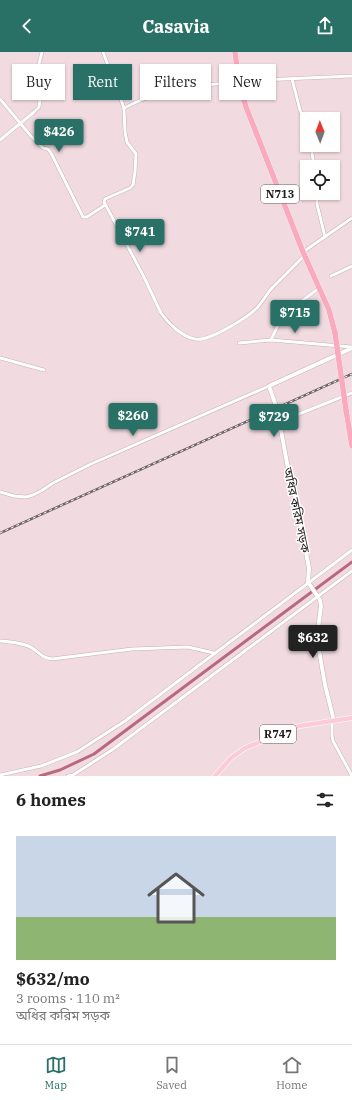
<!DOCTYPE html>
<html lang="en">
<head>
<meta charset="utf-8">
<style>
	:root { --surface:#fff; --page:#f2f2f2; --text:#222; --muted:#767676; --line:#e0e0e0; --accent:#297066 }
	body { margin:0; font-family:"IBM Plex Serif","Noto Sans Bengali",serif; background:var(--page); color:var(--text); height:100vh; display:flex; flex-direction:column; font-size:15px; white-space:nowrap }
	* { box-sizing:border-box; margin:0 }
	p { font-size:13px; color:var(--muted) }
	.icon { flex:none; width:22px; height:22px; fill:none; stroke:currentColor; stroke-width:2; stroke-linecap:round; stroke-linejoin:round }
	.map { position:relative; height:724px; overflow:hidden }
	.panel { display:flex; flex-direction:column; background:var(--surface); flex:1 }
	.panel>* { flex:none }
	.top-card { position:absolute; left:12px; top:12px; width:328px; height:36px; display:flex; gap:8px }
	.needle { width:26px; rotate:359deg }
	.fabs { position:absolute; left:300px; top:60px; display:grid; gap:8px }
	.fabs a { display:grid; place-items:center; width:40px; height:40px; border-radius:0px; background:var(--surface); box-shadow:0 1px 3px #0004; font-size:20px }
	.price { position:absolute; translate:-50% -34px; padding:0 9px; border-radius:4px; background:var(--accent); color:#fff; font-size:13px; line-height:26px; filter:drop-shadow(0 1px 2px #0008) }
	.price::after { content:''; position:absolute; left:50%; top:24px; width:12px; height:9px; margin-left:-6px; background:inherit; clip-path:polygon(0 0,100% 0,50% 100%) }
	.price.active { background:#222; color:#fff }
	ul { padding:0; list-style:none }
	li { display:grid; align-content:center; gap:8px; height:212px; padding:0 16px }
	li span { display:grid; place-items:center; height:124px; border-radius:0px; color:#555 }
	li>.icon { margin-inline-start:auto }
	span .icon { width:72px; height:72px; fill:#fffc; stroke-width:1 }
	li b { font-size:17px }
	h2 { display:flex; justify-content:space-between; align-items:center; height:48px; padding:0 16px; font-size:17px }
	.chip { padding:0 14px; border-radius:0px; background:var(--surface); box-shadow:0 1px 3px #0004; font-size:14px; line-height:36px }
	.chip.active { background:var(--accent); color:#fff }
	header { display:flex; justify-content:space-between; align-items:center; height:52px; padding:0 16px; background:var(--accent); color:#fff; font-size:18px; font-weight:700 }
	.menu { display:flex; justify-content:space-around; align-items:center; height:56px; border-top:1px solid var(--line); background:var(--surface); font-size:11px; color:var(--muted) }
	.menu a { display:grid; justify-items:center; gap:2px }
	.menu .active { color:var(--accent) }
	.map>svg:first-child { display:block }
</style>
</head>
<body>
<header><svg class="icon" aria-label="back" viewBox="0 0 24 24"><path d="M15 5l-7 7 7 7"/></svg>Casavia<svg class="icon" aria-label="share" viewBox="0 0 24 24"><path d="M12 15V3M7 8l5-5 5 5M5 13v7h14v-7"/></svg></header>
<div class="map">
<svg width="352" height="724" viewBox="0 0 352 724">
	<rect width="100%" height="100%" fill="#f1dbe0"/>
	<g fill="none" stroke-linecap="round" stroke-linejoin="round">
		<polyline stroke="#b9697f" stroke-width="3" points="40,724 60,718 94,702 352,510"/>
		<defs>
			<g id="street">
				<path d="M103 0 124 56 125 80 127 90 136 102 135 120 133 133 130 136 105 147 104 150 143 223 161 261C168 271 182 285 195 287 209 290 246 266 257 256 262 250 267 242 272 236 283 225 294 214 305 203"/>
				<polyline points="292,27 300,58 307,77"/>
				<polyline points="0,47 31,84 43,96 48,97 51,101 83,165 87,165 105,153"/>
				<polyline points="124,56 141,48 168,38 194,34 261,28 352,24"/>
				<polyline points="0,88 33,61 39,55 40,48 34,32 42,0"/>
				<polyline points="311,93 314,115"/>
				<polyline points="317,141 317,152 325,185"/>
				<polyline points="303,200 352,166"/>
				<polyline points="331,224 352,214"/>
				<polyline points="271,288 284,260 298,252 319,236"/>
				<polyline points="239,291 271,288 352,295"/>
				<polyline points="0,306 44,318"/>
				<polyline points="279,370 352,341"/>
				<polyline points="0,440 14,444 26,445 33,443 41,439 53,431 91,412 269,334"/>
				<path d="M1 589C11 590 27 591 35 598 41 603 44 606 52 607L132 597 188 595 214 601"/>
				<polyline points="332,669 332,684 333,689 352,724"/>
				<polyline points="0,723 41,714 77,700 125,669 352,498"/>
				<polyline points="68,724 73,723 112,698 352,519"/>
			</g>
			<polyline id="secondary" points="334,669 325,633 317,586 321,554 320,548 308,530 309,516 295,444 290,427 277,357 269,334 352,296"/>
			<polyline id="primary" points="215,724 231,706 245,696 299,674 352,666"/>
			<g id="highway">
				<polyline points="235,0 239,31 246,55 303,200 329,258 335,281"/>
				<polyline points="346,358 352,394"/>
			</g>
		</defs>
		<use href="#street" stroke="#c5b0b5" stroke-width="4"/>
		<use href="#secondary" stroke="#c5b0b5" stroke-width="5"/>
		<use href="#primary" stroke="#fff" stroke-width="5.5"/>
		<use href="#highway" stroke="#fff" stroke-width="6"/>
		<use href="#street" stroke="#fff" stroke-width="3"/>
		<use href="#secondary" stroke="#fff" stroke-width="4"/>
		<use href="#primary" stroke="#fbccd8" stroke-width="4.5"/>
		<use href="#highway" stroke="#f9aabe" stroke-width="5.5"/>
		<defs>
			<polyline id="rail" points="0,481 352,322"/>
		</defs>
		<use href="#rail" stroke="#706366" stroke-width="2.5"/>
		<use href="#rail" stroke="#fff" stroke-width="1" stroke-dasharray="3" stroke-linecap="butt"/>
		<defs>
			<polyline id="highway-bridge" points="335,281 346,358"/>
		</defs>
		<use href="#highway-bridge" stroke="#fff" stroke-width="6" stroke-linecap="butt"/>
		<use href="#highway-bridge" stroke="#f9aabe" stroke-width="5.5"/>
	</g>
	<g text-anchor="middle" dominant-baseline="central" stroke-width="3" stroke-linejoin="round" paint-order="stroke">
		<g fill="#fff" stroke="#645f61" stroke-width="1">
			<rect x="261" y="133" width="38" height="18" rx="3"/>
			<rect x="260" y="673" width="36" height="18" rx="3"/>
		</g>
		<g font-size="11" font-weight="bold" fill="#221b1d">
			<text x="280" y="142">N713</text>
			<text x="278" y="682">R747</text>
		</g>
		<g font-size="12" fill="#221b1d" stroke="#fff">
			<text transform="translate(297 458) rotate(78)">অধির করিম সড়ক</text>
		</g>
	</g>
</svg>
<div class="fabs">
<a><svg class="needle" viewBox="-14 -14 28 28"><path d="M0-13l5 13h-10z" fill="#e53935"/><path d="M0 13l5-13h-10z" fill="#767676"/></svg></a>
<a><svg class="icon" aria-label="locate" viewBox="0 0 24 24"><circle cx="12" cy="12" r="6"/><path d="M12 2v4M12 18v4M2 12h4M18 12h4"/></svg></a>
</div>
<b class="price" style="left:59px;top:101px">$426</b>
<b class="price" style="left:140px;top:201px">$741</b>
<b class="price" style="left:295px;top:282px">$715</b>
<b class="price" style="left:133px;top:385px">$260</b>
<b class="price" style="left:274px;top:386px">$729</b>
<b class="price active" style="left:313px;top:607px">$632</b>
<div class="top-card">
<a class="chip">Buy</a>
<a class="chip active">Rent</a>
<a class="chip">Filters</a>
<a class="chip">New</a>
</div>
</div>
<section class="panel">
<h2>6 homes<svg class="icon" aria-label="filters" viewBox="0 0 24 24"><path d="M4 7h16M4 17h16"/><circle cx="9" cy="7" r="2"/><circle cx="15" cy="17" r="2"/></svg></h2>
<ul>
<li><span style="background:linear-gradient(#c9d6e8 65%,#8fb573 0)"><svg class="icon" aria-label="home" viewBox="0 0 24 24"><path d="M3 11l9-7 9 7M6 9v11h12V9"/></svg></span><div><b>$632/mo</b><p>3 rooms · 110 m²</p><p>অধির করিম সড়ক</p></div></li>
</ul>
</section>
<nav class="menu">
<a class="active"><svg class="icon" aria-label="map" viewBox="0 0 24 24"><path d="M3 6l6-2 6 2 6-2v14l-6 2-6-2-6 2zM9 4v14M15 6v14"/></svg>Map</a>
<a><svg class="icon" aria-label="saved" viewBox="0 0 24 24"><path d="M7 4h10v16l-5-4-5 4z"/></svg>Saved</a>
<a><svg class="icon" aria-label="home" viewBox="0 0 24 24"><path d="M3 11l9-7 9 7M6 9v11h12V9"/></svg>Home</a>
</nav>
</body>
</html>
